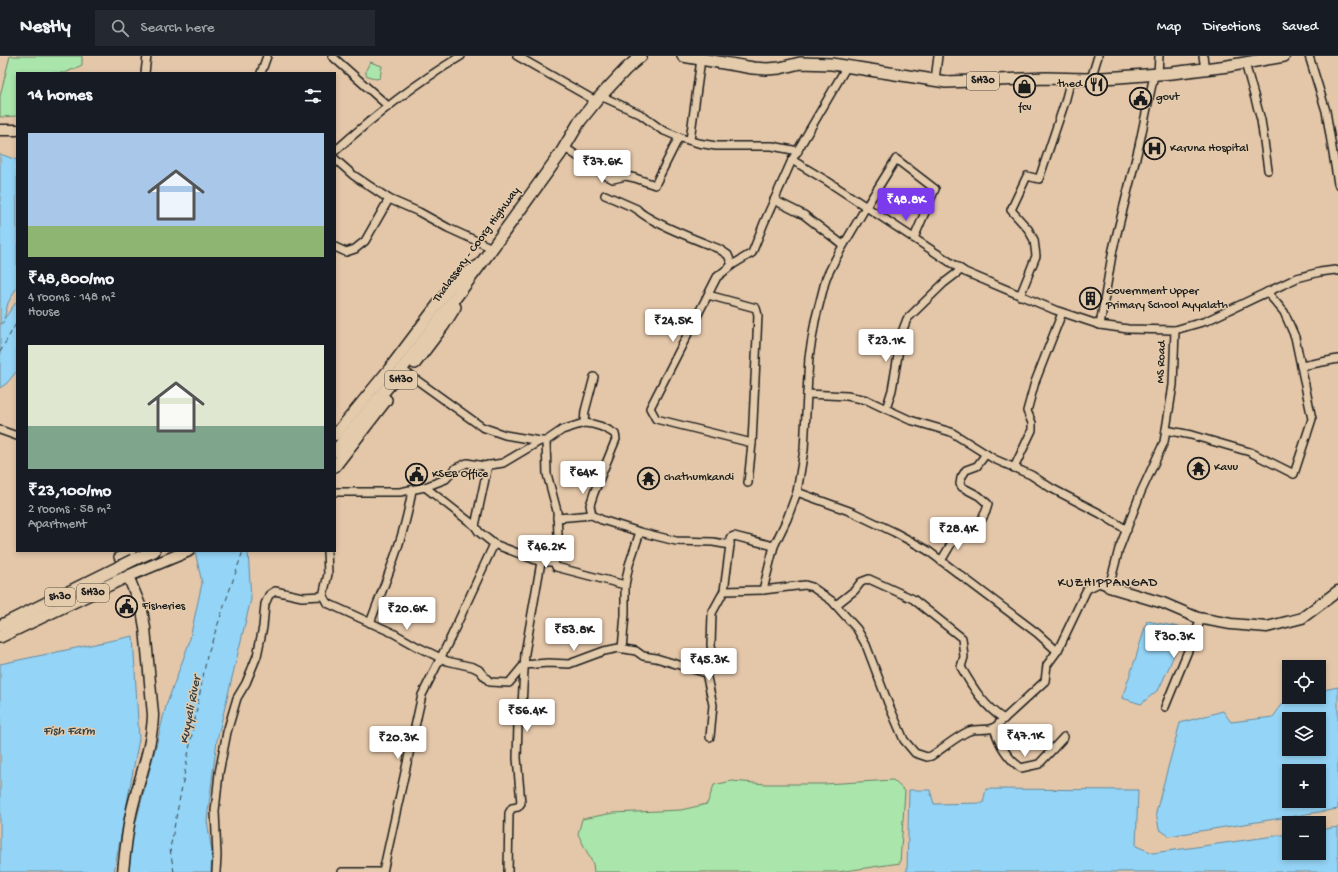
<!DOCTYPE html>
<html lang="en">
<head>
<meta charset="utf-8">
<style>
	:root { --surface:#171b24; --page:#242831; --text:#f1f3f6; --muted:#9ea1a6; --line:#363941; --accent:#7c3aed }
	body { margin:0; font-family:"Gochi Hand",sans-serif; background:var(--page); color:var(--text); height:100vh; display:flex; flex-direction:column; font-size:15px; white-space:nowrap }
	* { box-sizing:border-box; margin:0 }
	p { font-size:13px; color:var(--muted) }
	.icon { flex:none; width:22px; height:22px; fill:none; stroke:currentColor; stroke-width:2; stroke-linecap:round; stroke-linejoin:round }
	.map { position:relative; flex:1; overflow:hidden }
	.details { position:absolute; left:16px; top:16px; width:320px; height:480px; display:flex; flex-direction:column; background:var(--surface); border-radius:0px; box-shadow:0 2px 6px #0003 }
	.details>* { flex:none }
	.fabs { position:absolute; left:1282px; top:604px; display:grid; gap:8px }
	.fabs a { display:grid; place-items:center; width:44px; height:44px; border-radius:0px; background:var(--surface); box-shadow:0 2px 6px #0003; font-size:20px }
	.price { position:absolute; translate:-50% -34px; padding:0 9px; border-radius:4px; background:#fff; color:#222; font-size:13px; line-height:26px; filter:drop-shadow(0 1px 2px #0008) }
	.price::after { content:''; position:absolute; left:50%; top:24px; width:12px; height:9px; margin-left:-6px; background:inherit; clip-path:polygon(0 0,100% 0,50% 100%) }
	.price.current { background:var(--accent); color:#fff }
	ul { padding:0; list-style:none }
	li { display:grid; align-content:center; gap:8px; height:212px; padding:0 12px }
	li span { display:grid; place-items:center; height:124px; border-radius:0px; color:#555 }
	li>.icon { margin-inline-start:auto }
	span .icon { width:72px; height:72px; fill:#fffc; stroke-width:1 }
	li b { font-size:17px }
	h2 { display:flex; justify-content:space-between; align-items:center; height:48px; padding:0 12px; font-size:17px }
	header { display:flex; align-items:center; gap:24px; box-sizing:border-box; height:56px; padding:0 20px; background:var(--surface); border-bottom:1px solid var(--line) }
	header strong { font-size:19px }
	nav { display:flex; gap:22px; margin-inline-start:auto; font-size:14px }
	.search { width:280px; height:36px; background:var(--page); display:flex; align-items:center; gap:10px; box-sizing:border-box; padding:0 14px; border-radius:0px; color:var(--muted); font-size:15px }
	.map>svg:first-child { display:block }
</style>
</head>
<body>
<header>
<strong>Nestly</strong>
<div class="search"><svg class="icon" aria-label="search" viewBox="0 0 24 24"><circle cx="10" cy="10" r="6"/><path d="M15 15l6 6"/></svg>Search here</div>
<nav><a>Map</a><a>Directions</a><a>Saved</a></nav>
</header>
<div class="map">
<svg width="1338" height="816" viewBox="0 0 1338 816">
	<rect width="100%" height="100%" fill="#e4c7a9"/>
	<filter id="ink" filterUnits="userSpaceOnUse"><feTurbulence type="fractalNoise" baseFrequency=".025" numOctaves="2"/><feDisplacementMap in="SourceGraphic" scale="8" xChannelSelector="R" yChannelSelector="G"/><feConvolveMatrix kernelMatrix="1 2 1 2 8 2 1 2 1" color-interpolation-filters="sRGB"/></filter>
	<g filter="url(#ink)">
		<g fill="#aae5ab" stroke="#638064">
			<polygon points="10,0 82,0 82,9 65,17 17,17 17,60 0,61 0,40"/>
			<polygon points="370,6 382,10 380,22 376,23 366,19 366,14"/>
			<polygon points="893,724 905,735 900,807 838,816 594,816 593,808 578,778 582,763 613,757 681,754 707,748 714,729 732,725 766,728 824,728"/>
		</g>
		<g fill="#94d4f6" stroke="#648a9f" fill-rule="evenodd">
			<polygon points="0,98 17,104 17,231 8,247 4,263 17,245 17,315 7,327 0,332 0,270 4,265 0,268"/>
			<polygon points="195,495 248,495 251,543 217,684 207,764 212,796 211,816 127,816 129,792 156,690 166,650 189,587 202,527"/>
			<polygon points="1147,565 1184,572 1170,609 1159,633 1141,648 1122,642 1136,601"/>
			<polygon points="133,580 139,683 114,816 0,816 0,608"/>
			<path d="M1338 631V753L1169 780 1159 773 1156 756 1180 667 1223 655 1231 666 1273 661 1286 643 1294 641H1319V635ZM1289 663H1319V693H1289ZM1289 715H1319V745H1289Z"/>
			<polygon points="986,733 1138,734 1136,790 1153,797 1289,778 1289,797 1319,797 1319,774 1338,771 1338,816 905,816 907,815 909,734 930,734 934,748 983,747"/>
		</g>
		<g fill="none" stroke-linecap="round" stroke-linejoin="round">
			<g stroke="#344148" stroke-width="1" stroke-dasharray="5 4" stroke-linecap="butt">
				<polyline points="0,296 17,266"/>
				<polyline points="174,816 170,793 207,600 243,495"/>
			</g>
			<defs>
				<g id="street">
					<polyline points="332,0 388,50"/>
					<polyline points="517,0 596,45"/>
					<polyline points="1203,0 1205,13"/>
					<polyline points="1309,0 1326,55 1338,128"/>
					<polyline points="1245,7 1261,64 1268,114"/>
					<polyline points="847,10 792,104 827,125 965,216 1055,254 1100,269"/>
					<polyline points="145,17 147,0"/>
					<polyline points="261,17 267,0"/>
					<polyline points="1158,18 1159,0"/>
					<polyline points="1091,23 1098,0"/>
					<polyline points="935,24 938,0"/>
					<polyline points="601,40 640,58 662,74 681,82 698,87 716,90 772,90 798,95"/>
					<polyline points="690,84 701,3"/>
					<polyline points="564,91 605,119 613,123 626,120 635,122 655,129 679,81"/>
					<path d="M335 95C374 60 416 27 461 0"/>
					<polyline points="335,103 353,119 389,143 419,156 448,172 492,192"/>
					<path d="M605 139 637 153C646 165 702 186 719 193L728 199 732 209"/>
					<polyline points="774,144 804,159 843,189"/>
					<polyline points="335,191 346,196 355,193 365,185 389,143"/>
					<polyline points="961,214 944,227 907,263 902,276 892,334 886,353 910,364 951,376 994,403 1031,419 1051,432 1101,458 1127,474"/>
					<polyline points="708,239 756,252 758,259 752,387"/>
					<polyline points="1020,240 1036,200 1034,184 1028,173 1011,154 1027,120 1039,123 1065,46 1071,23"/>
					<polyline points="1175,274 1206,265 1297,222 1320,216 1335,214 1338,215"/>
					<polyline points="1301,310 1338,303"/>
					<polyline points="407,317 482,371 505,379 540,385"/>
					<polyline points="807,338 847,340 867,344 886,353"/>
					<path d="M584 367C597 368 604 371 615 378L616 383 594 437 590 449 592 459 602 464 640 476 676 485 713 486 730 489V482L734 480 774 490"/>
					<polyline points="0,374 17,380"/>
					<polyline points="1166,374 1191,379 1250,396 1294,418 1312,363 1295,281 1284,256 1267,236"/>
					<polyline points="546,385 547,418 557,455 558,479 554,506 556,511 625,529 625,558 622,593"/>
					<polyline points="1014,412 1032,374 1032,367 1027,355 1035,326 1062,257"/>
					<polyline points="748,427 752,387 656,363 650,352 717,221 732,209 752,197 764,167 792,104"/>
					<polyline points="425,431 475,470 479,476 494,488 541,506 554,506"/>
					<polyline points="335,436 400,436 425,431 446,423 456,412 467,407 484,410 503,407 540,385 546,385 562,374 584,367 585,355 594,321"/>
					<polyline points="797,436 852,456 894,476 927,494 1037,577 1057,595"/>
					<polyline points="557,462 592,459"/>
					<polyline points="475,470 488,409"/>
					<polyline points="327,495 328,518 323,540 327,547 393,577 418,591 447,605 473,611 479,614 485,621 490,626 509,627 524,609 548,607 569,608 604,595 619,592 636,595 643,600 656,602 706,617 712,595 711,589 712,557 724,535 730,489"/>
					<path d="M941 505 954 483 961 475 969 478C978 470 986 459 988 448L979 440 962 431 960 428 961 422 966 414 977 410 986 398"/>
					<polyline points="128,520 118,501 132,495"/>
					<polyline points="625,529 629,509 640,476"/>
					<polyline points="763,534 774,490 787,463 797,436 804,394 809,301 815,265 826,222 836,202 866,151 896,103 935,133 914,182"/>
					<path d="M724 535 763 534 805 529 812 531 832 545 857 573 866 589 888 647 904 684 915 697 927 701 931 700C942 693 957 680 969 675 977 672 986 675 994 672"/>
					<path d="M836 549 855 534 861 526 869 523 913 543 962 582 964 601 961 611C972 630 984 651 1004 663"/>
					<path d="M370 567C386 524 405 480 412 434"/>
					<polyline points="706,617 713,649 710,681"/>
					<polyline points="1165,651 1201,563"/>
					<path d="M1064 681 1039 708 1021 712C1008 703 999 688 994 672L1045 625 1047 609 1058 594 1087 533 1099 527 1109 531 1119 493 1141 436 1164 386 1173 329 1175 274 1128 273 1100 269 1113 193 1139 90 1154 19"/>
					<polyline points="216,816 217,800 215,755 219,717 227,676 237,642 246,627 257,600 263,571 265,548 269,539 275,535 302,541 323,540"/>
					<polyline points="342,816 379,816"/>
					<polyline points="383,816 422,639 451,581 494,488"/>
					<polyline points="508,816 509,757 512,752 518,751 521,747 517,702 518,669 522,649 525,597 541,506"/>
				</g>
				<g id="secondary">
					<polyline points="0,74 17,74"/>
					<polyline points="335,379 389,313 450,232 460,221 477,210"/>
					<polyline points="1109,531 1163,547 1198,562 1231,568 1267,571 1302,562 1338,535"/>
					<path d="M123 816C125 797 127 777 131 758 138 725 152 693 153 659L145 572 142 554 128 520"/>
				</g>
				<g id="primary">
					<polyline points="683,0 753,12 767,13 780,12 800,7 832,8 946,26 1046,22 1085,23 1119,21 1172,17 1228,10 1284,0"/>
					<polyline points="415,307 443,270 455,251"/>
					<polyline points="335,395 395,322 480,209 561,97 580,65 596,45 626,13 641,0"/>
					<polyline points="335,410 386,344"/>
					<polyline points="133,504 154,495"/>
					<polyline points="0,570 119,511"/>
					<polyline points="0,581 128,520 188,495"/>
				</g>
			</defs>
			<use href="#street" stroke="#1c1c1c" stroke-width="10"/>
			<use href="#secondary" stroke="#1c1c1c" stroke-width="13"/>
			<use href="#primary" stroke="#1c1c1c" stroke-width="14"/>
			<use href="#street" stroke="#e3cbac" stroke-width="7"/>
			<use href="#secondary" stroke="#e3cbac" stroke-width="10"/>
			<use href="#primary" stroke="#e3cbac" stroke-width="11"/>
			<defs>
				<polyline id="primary-bridge" points="119,511 133,504"/>
			</defs>
			<use href="#primary-bridge" stroke="#1c1c1c" stroke-width="14" stroke-linecap="butt"/>
			<use href="#primary-bridge" stroke="#e3cbac" stroke-width="11"/>
		</g>
	</g>
	<defs>
		<symbol id="restaurant-ring" viewBox="-11 -11 22 22"><circle r="9.5" fill="#e3cbac" stroke="#1c1c1c" stroke-width="1.5"/><path d="M-5-6h1v4h1v-4h1v4h1v-4h1v5L-1.5 .5V6h-2V.5L-5-1ZM5-6V6H3V1.5H1.5Q1.5-4 5-6Z" fill="#1c1c1c"/></symbol>
		<symbol id="shop-ring" viewBox="-11 -11 22 22"><circle r="9.5" fill="#e3cbac" stroke="#1c1c1c" stroke-width="1.5"/><path d="M-5-2.5h2.3a2.7 3.5 0 0 1 5.4 0H5L5.5 6h-11ZM-1.5-2.5h3a1.5 2.3 0 0 0-3 0Z" fill="#1c1c1c"/></symbol>
		<symbol id="civic-ring" viewBox="-11 -11 22 22"><circle r="9.5" fill="#e3cbac" stroke="#1c1c1c" stroke-width="1.5"/><path d="M-.6-6.5H3V-4.5H.6V-3L4-1V1h2V6H-6V1h2V-1L-.6-3ZM-1.2 2.5V6h2.4V2.5Z" fill="#1c1c1c"/></symbol>
		<symbol id="hospital-ring" viewBox="-11 -11 22 22"><circle r="9.5" fill="#e3cbac" stroke="#1c1c1c" stroke-width="1.5"/><path d="M-5-5h3v3.5h4V-5h3V5h-3V1.5h-4V5h-3Z" fill="#1c1c1c"/></symbol>
		<symbol id="building-ring" viewBox="-11 -11 22 22"><circle r="9.5" fill="#e3cbac" stroke="#1c1c1c" stroke-width="1.5"/><path d="M-4-6H4V6H1V3H-1V6H-4ZM-2.5-4.3h1.7v1.8h-1.7ZM.8-4.3h1.7v1.8H.8ZM-2.5-1h1.7V.8h-1.7ZM.8-1h1.7V.8H.8Z" fill="#1c1c1c"/></symbol>
		<symbol id="temple-ring" viewBox="-11 -11 22 22"><circle r="9.5" fill="#e3cbac" stroke="#1c1c1c" stroke-width="1.5"/><path d="M0-6L5-2H3V0L6.5 2.5H4V6H1.5V3h-3V6H-4V2.5H-6.5L-3 0V-2H-5Z" fill="#1c1c1c"/></symbol>
	</defs>
	<g fill-rule="evenodd">
		<use href="#restaurant-ring" x="1084" y="16" width="25" height="25"/>
		<use href="#shop-ring" x="1012" y="18" width="25" height="25"/>
		<use href="#civic-ring" x="1128" y="30" width="25" height="25"/>
		<use href="#hospital-ring" x="1142" y="80" width="25" height="25"/>
		<use href="#building-ring" x="1078" y="230" width="25" height="25"/>
		<use href="#temple-ring" x="1186" y="400" width="25" height="25"/>
		<use href="#civic-ring" x="404" y="406" width="25" height="25"/>
		<use href="#temple-ring" x="636" y="410" width="25" height="25"/>
		<use href="#civic-ring" x="114" y="538" width="25" height="25"/>
	</g>
	<g text-anchor="middle" dominant-baseline="central" stroke-width="3" stroke-linejoin="round" paint-order="stroke">
		<g fill="#e3cbac" stroke="#585047" stroke-width="1">
			<rect x="967" y="16" width="32" height="18" rx="3"/>
			<rect x="385" y="315" width="32" height="18" rx="3"/>
			<rect x="77" y="528" width="32" height="18" rx="3"/>
			<rect x="45" y="532" width="30" height="18" rx="3"/>
		</g>
		<g font-size="11" font-weight="bold" fill="#1c1c1c">
			<text x="983" y="25">SH30</text>
			<text x="401" y="324">SH30</text>
			<text x="93" y="537">SH30</text>
			<text x="60" y="541">sh30</text>
		</g>
		<g font-size="12" fill="#1c1c1c" stroke="#e3cbac" text-anchor="start">
			<text x="1082" y="29" text-anchor="end">thed</text>
			<text x="1156" y="42">govt</text>
			<text x="1025" y="52" text-anchor="middle">fcv</text>
			<text x="1170" y="93">Karuna Hospital</text>
			<text x="1106" y="236">Government Upper<tspan x="1106" dy="14">Primary School Ayyalath</tspan></text>
			<text x="1214" y="412">Kavu</text>
			<text x="432" y="419">KSEB Office</text>
			<text x="664" y="422">chathumkandi</text>
			<text x="142" y="551">Fisheries</text>
		</g>
		<g font-size="12" fill="#1c1c1c" stroke="#e3cbac">
			<text transform="translate(477 189) rotate(-54)">Thalassery - Coorg Highway</text>
			<text transform="translate(1162 306) rotate(-88)">MS Road</text>
		</g>
		<g font-size="13" letter-spacing="1" fill="#1c1c1c" stroke="#e3cbac">
			<text x="1108" y="527">KUZHIPPANGAD</text>
		</g>
		<g font-size="13" font-style="italic" fill="#344148" stroke="#e3cbac">
			<text transform="translate(191 654) rotate(-79)">Kuyyali River</text>
			<text x="69" y="675">Fish Farm</text>
		</g>
	</g>
</svg>
<div class="fabs">
<a><svg class="icon" aria-label="locate" viewBox="0 0 24 24"><circle cx="12" cy="12" r="6"/><path d="M12 2v4M12 18v4M2 12h4M18 12h4"/></svg></a>
<a><svg class="icon" aria-label="layers" viewBox="0 0 24 24"><path d="M12 4l9 5-9 5-9-5zM3 14l9 5 9-5"/></svg></a>
<a>+</a>
<a>−</a>
</div>
<b class="price" style="left:602px;top:128px">₹37.6K</b>
<b class="price current" style="left:906px;top:166px">₹48.8K</b>
<b class="price" style="left:673px;top:287px">₹24.5K</b>
<b class="price" style="left:886px;top:307px">₹23.1K</b>
<b class="price" style="left:583px;top:439px">₹64K</b>
<b class="price" style="left:958px;top:495px">₹28.4K</b>
<b class="price" style="left:546px;top:513px">₹46.2K</b>
<b class="price" style="left:407px;top:575px">₹20.6K</b>
<b class="price" style="left:574px;top:596px">₹53.8K</b>
<b class="price" style="left:1174px;top:603px">₹30.3K</b>
<b class="price" style="left:709px;top:626px">₹45.3K</b>
<b class="price" style="left:527px;top:677px">₹56.4K</b>
<b class="price" style="left:1025px;top:702px">₹47.1K</b>
<b class="price" style="left:398px;top:704px">₹20.3K</b>
<section class="details">
<h2>14 homes<svg class="icon" aria-label="filters" viewBox="0 0 24 24"><path d="M4 7h16M4 17h16"/><circle cx="9" cy="7" r="2"/><circle cx="15" cy="17" r="2"/></svg></h2>
<ul>
<li><span style="background:linear-gradient(#a9c7e8 75%,#8fb573 0)"><svg class="icon" aria-label="home" viewBox="0 0 24 24"><path d="M3 11l9-7 9 7M6 9v11h12V9"/></svg></span><div><b>₹48,800/mo</b><p>4 rooms · 148 m²</p><p>House</p></div></li>
<li><span style="background:linear-gradient(#dfe7d0 65%,#7fa58c 0)"><svg class="icon" aria-label="home" viewBox="0 0 24 24"><path d="M3 11l9-7 9 7M6 9v11h12V9"/></svg></span><div><b>₹23,100/mo</b><p>2 rooms · 58 m²</p><p>Apartment</p></div></li>
</ul>
</section>
</div>
</body>
</html>
